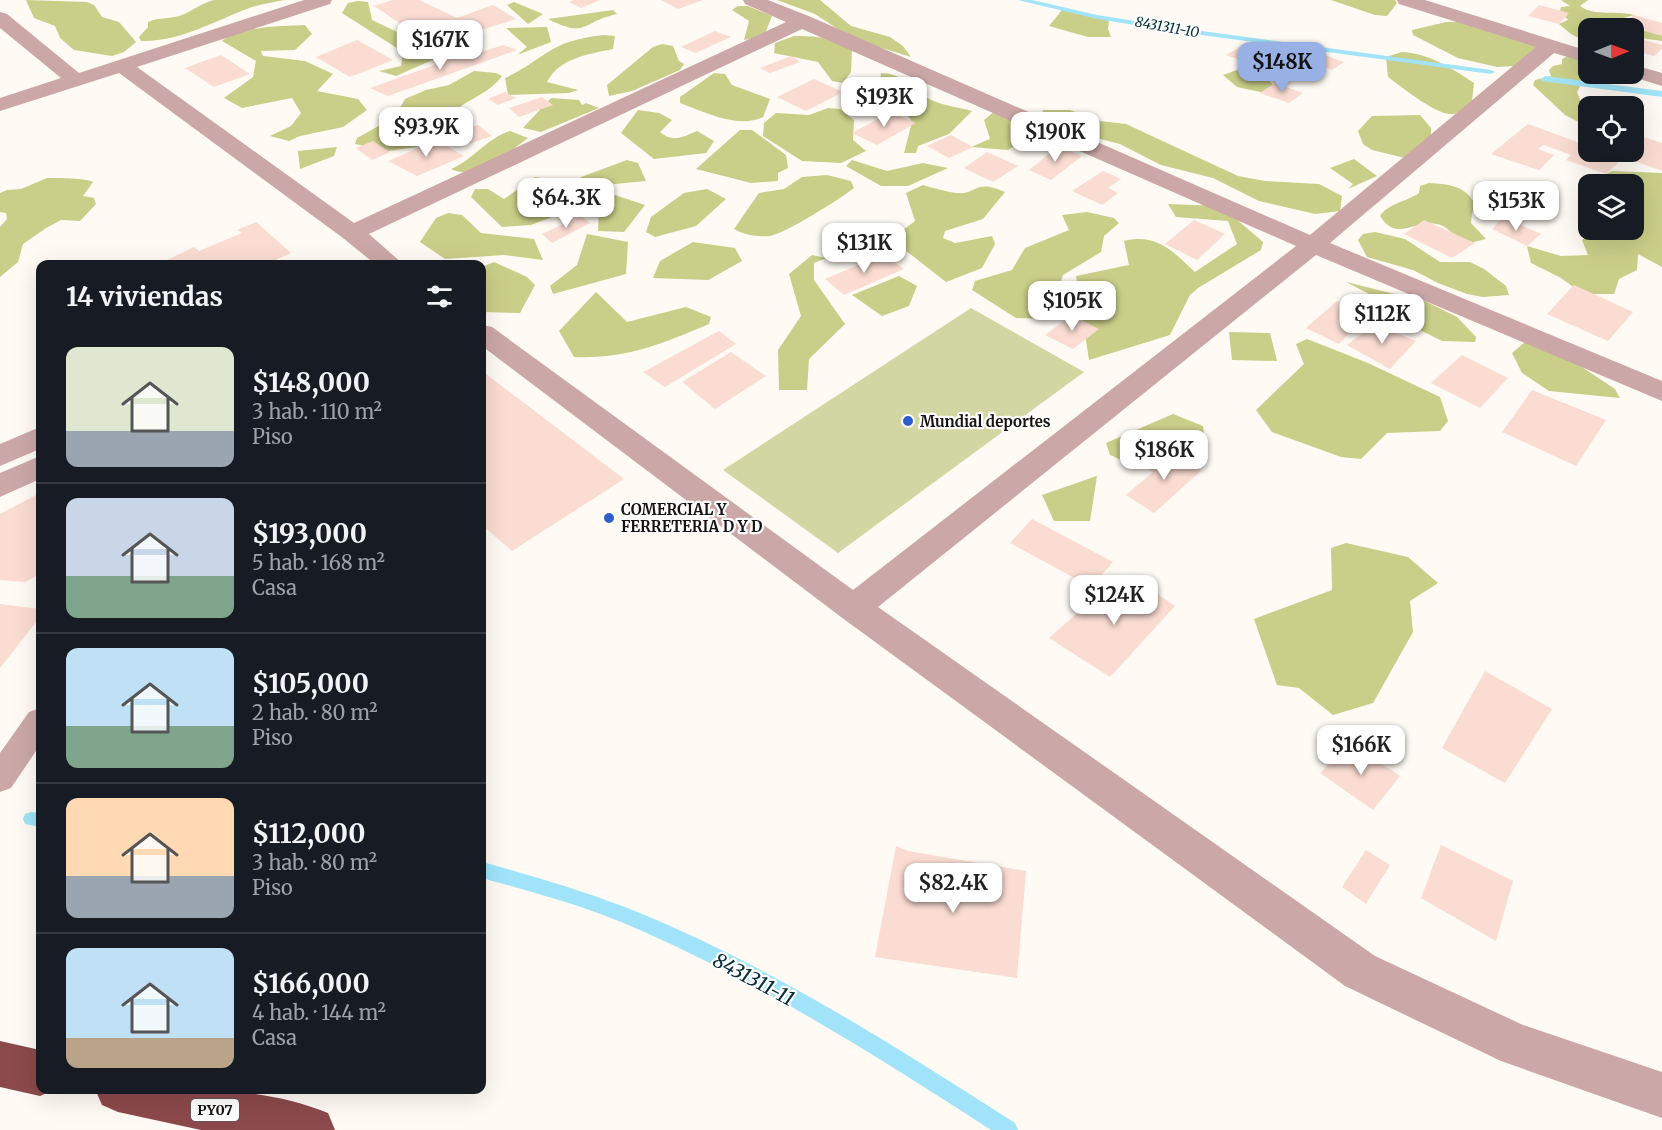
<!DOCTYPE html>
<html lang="es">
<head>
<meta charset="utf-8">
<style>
	:root { --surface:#171b24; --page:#242831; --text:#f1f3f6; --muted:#9ea1a6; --line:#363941; --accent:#98b0e4 }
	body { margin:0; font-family:Merriweather,serif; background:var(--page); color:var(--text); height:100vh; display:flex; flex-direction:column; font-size:22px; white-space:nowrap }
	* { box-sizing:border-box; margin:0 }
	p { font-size:20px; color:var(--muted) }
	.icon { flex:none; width:33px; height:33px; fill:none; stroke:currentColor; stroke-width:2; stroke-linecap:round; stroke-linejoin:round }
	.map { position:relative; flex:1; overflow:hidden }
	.drawer { position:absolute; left:36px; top:260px; width:450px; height:834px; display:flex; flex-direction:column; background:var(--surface); border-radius:12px; box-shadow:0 6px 24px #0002 }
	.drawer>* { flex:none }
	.needle { width:39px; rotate:89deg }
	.fabs { position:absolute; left:1578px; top:18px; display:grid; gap:12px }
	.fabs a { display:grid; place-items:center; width:66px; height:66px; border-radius:12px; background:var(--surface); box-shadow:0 6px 24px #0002; font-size:30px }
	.price { position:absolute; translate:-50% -51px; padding:0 14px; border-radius:12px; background:#fff; color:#222; font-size:20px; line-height:39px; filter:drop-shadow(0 2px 3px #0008) }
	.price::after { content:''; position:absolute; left:50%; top:36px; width:18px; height:14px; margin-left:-9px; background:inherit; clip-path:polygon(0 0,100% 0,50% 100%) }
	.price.active { background:var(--accent); color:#111 }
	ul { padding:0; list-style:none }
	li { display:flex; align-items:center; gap:18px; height:150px; padding:0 30px }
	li+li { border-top:2px solid var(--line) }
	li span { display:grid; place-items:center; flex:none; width:168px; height:120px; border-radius:12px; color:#555 }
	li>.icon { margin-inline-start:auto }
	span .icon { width:72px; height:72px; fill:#fffc; stroke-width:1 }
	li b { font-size:26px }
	h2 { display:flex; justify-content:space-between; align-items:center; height:72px; padding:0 30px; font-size:26px }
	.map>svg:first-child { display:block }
</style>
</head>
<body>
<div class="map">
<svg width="1662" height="1130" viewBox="0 0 1662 1130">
	<rect width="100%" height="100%" fill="#fffaf3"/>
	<polygon fill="#d2d6a3" points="971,308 1084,372 838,553 723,470"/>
	<g fill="#c9ce88">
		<polygon points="26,0 87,2 94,5 102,17 119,22 136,42 124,52 112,56 74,50 60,38 55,26 34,18"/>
		<path d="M214 0H284C274 2 263 4 252 7 216 20 181 42 141 41L139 37 148 27V22C159 17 172 19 182 15 194 10 202 3 214 0Z"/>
		<polygon points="777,0 820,0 851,26 890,37 903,46 911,57 853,39 815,14"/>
		<polygon points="1331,0 1395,0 1397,3 1387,16 1375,15"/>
		<path d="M1561 0H1588L1580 6C1594 17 1617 10 1634 15L1613 21 1621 26 1662 34V41L1634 37V28L1596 27 1588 28V43L1571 34 1559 24 1568 20 1560 11 1561 7 1570 6Z"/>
		<polygon points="358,1 368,2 372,20 441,53 437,58 396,76 379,71 401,66 403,52 342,13 348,3"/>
		<polygon points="514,2 543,14 528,24 507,5"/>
		<polygon points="738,6 748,6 772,16 764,36 744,40 749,21 732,10"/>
		<path d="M613 10 617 14C580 22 588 39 548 19Z"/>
		<polygon points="1062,10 1109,20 1108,29 1111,37 1088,37 1049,26"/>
		<polygon points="1446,22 1468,22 1517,34 1546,54 1532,65 1497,67 1458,58 1413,35 1412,30"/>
		<path d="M305 25 312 34 295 50 261 51 263 56 305 61 333 74 317 91 358 99 367 110 343 127 300 136 289 141 270 136 291 126 301 113 292 98 242 108 224 98 253 77 256 61 222 41C241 26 282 26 305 25Z"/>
		<polygon points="547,27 551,42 517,55 527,47 506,28"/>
		<path d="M604 35 615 36 613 49C589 54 559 58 547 82L578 90 569 93 508 95 505 78C523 70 536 59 553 49 569 40 586 37 604 35Z"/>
		<path d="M794 36C810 36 840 37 852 49L851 72 843 83 832 81 818 62 774 53 775 43Z"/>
		<polygon points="662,44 673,46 679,61 684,64 680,70 632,91 609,96 607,85 653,47"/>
		<path d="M1402 52C1431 54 1451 68 1474 83L1472 101C1467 104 1462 110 1457 113 1442 121 1401 86 1388 77L1386 57Z"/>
		<polygon points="1588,53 1588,68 1586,73 1588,79 1582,83 1577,92 1582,104 1588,109 1588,127 1565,115 1533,85 1535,80 1551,76 1549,70 1553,66 1562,64 1562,59 1568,56"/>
		<polygon points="1240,69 1264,74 1283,97 1237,87 1223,75"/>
		<path d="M474 71 496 73 502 76C487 97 462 99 446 120L453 125 416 147 388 151 355 144 357 138 395 117 405 99 426 90 449 85Z"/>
		<path d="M714 73 725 74 732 85 770 99 763 117C737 129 705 112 680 103V97Z"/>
		<path d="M881 73C905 74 909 86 926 97 938 105 958 107 972 111L949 134 918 146 916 153H904L912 122 904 110 879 96Z"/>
		<polygon points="551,98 579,100 582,105 586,103 599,108 541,132 523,128"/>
		<polygon points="828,108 840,109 854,120 853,140 866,151 841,163 802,161 763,136 764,123 776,113 809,115"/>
		<path d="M638 110 659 113 672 120 660 132C673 143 683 137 697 131L714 141 706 153 654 159 621 133Z"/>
		<polygon points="996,110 1009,111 1029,137 1008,150 971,147 990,139 984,120"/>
		<polygon points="1042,110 1070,110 1100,121 1126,124 1238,176 1265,181 1319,184 1342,196 1340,211 1315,214 1259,201 1213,178 1161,165 1120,144 1069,131 1050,122"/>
		<polygon points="1420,115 1431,128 1431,153 1409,159 1372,150 1363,144 1358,131 1372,116"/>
		<polygon points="740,130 752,130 786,155 788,168 778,173 778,181 751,183 696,169"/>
		<path d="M510 131 528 138C507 153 479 182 451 169 473 160 487 138 510 131Z"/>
		<polygon points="337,147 334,156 300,169 298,151"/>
		<polygon points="1354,159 1377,176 1348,189 1353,184 1330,168"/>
		<polygon points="627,160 638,163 646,181 604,185 581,206 531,225 502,227 471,197 475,189 488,189 504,199 535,177 582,184 581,177"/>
		<polygon points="852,160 887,171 923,163 948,168 908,186 881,186 846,166"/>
		<polygon points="1612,171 1662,173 1662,267 1638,254 1637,270 1619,279 1614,294 1583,294 1561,278 1531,263 1527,246 1561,256 1588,255 1582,240 1594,230 1634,230 1634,184 1622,184 1606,174"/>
		<path d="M827 175 851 181 854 188C840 199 786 233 770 236 758 237 744 235 734 229L759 193 784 189 802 177Z"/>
		<path d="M47 178C58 178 86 178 93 182L83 196 94 198 96 204 80 221 61 220 46 228 23 244 18 262 0 277V227L7 219 6 213 0 212V193L7 190 21 189Z"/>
		<path d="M1429 183C1449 184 1468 186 1476 207L1472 213 1471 223 1486 239 1470 243C1466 241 1460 240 1457 237 1450 232 1447 226 1437 224 1414 219 1397 243 1380 216 1387 204 1408 201 1419 193L1420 186Z"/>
		<path d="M923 185C934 188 946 192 957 193 977 195 974 178 1005 192L983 219 945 231 943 238 955 243 992 236 995 244 982 268 946 282 891 239 915 221 906 193Z"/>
		<polygon points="707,189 726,199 696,226 655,237 646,232 651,217 684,193"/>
		<polygon points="615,195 645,205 624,232 598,231 599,208"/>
		<path d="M1168 204 1221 206 1263 242 1261 250 1198 288 1190 295 1170 335 1089 360 1076 276 1129 265 1124 241C1157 233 1172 251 1195 272L1237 244 1228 221 1176 217Z"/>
		<polygon points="1087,212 1114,218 1119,223 1104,236 1101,252 1063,275 1049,319 1016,318 972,290 975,281 1012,270 1025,248 1069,230 1062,215"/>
		<polygon points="448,213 462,215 481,233 534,239 543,260 504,255 445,259 420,242 436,218"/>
		<polygon points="1375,232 1405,239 1440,262 1470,262 1484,269 1506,286 1509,295 1483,297 1467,294 1438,283 1413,270 1367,257 1358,240 1363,234"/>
		<polygon points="587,234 628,242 626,274 553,294 550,286 577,265"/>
		<polygon points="693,242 735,248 742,261 708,280 653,278 660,261"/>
		<polygon points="812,255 826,258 814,263 814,280 845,324 809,359 807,390 779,390 778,350 801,316 789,274"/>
		<polygon points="494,262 527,277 535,285 520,313 482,312 482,267"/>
		<polygon points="899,276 917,286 909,306 882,316 852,295"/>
		<polygon points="1346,282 1427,302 1457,317 1476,337 1475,342 1442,341 1384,312 1371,295"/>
		<path d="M596 292 627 322 686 307 711 317 709 324C662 344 626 359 574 357L559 331Z"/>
		<polygon points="1229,332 1270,333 1277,361 1232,360"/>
		<polygon points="1307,339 1368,363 1440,397 1448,421 1440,431 1387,433 1361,459 1341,457 1272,432 1256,410 1304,364 1296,344"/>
		<polygon points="1541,340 1615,389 1620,398 1549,391 1522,373 1512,353 1526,341"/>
		<polygon points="1173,414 1203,426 1206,450 1126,462 1110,455 1106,443"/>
		<polygon points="1097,476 1090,521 1054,521 1042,495"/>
		<polygon points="1346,543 1408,557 1438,583 1410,601 1413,632 1373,703 1333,715 1299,688 1277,685 1254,619 1332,590 1331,548"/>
	</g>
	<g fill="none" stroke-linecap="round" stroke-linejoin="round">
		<g fill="#a1e4f9" fill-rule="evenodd">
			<polygon points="1018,0 1032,0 1097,15 1172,27 1491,70 1495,72 1491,74 1172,31 1097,19"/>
			<polygon points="1545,76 1662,91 1662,97 1542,81 1541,79"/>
			<polygon points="31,812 40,813 40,827 25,824 23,819 25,814"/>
			<path d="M482 862C530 875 578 889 625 907 764 962 890 1043 1015 1123L1018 1130H991C872 1053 752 977 621 922 575 903 528 891 482 878Z"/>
		</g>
	</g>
	<g fill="#fadcd2">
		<polygon points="392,0 419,0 457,18 493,5 516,19 433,45 374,6"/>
		<polygon points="574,0 600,0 581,8 569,2"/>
		<polygon points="661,0 703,0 678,9"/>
		<polygon points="1539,5 1569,13 1559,24 1528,16"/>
		<polygon points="1634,15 1662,23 1662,36 1623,25"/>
		<polygon points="715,31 731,37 695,53 681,47"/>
		<polygon points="1634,37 1662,45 1662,49 1654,56 1634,50"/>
		<polygon points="357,40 393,60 350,77 316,57"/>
		<polygon points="1245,44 1290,59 1274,71 1226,55"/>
		<polygon points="503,45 517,50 388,96 370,88 460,56 464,58"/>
		<polygon points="1322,54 1344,62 1332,70 1310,61"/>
		<polygon points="221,55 250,74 214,87 185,68"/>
		<polygon points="791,56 800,62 770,73 760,68"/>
		<polygon points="814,79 843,92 806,111 777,97"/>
		<polygon points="1275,83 1303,93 1289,103 1260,93"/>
		<polygon points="505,92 516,98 498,105 488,99"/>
		<polygon points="542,97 553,105 519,117 509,108"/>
		<polygon points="891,112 916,123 877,145 852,133"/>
		<polygon points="1528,124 1588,146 1588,152 1605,152 1623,158 1606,174 1566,160 1571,155 1544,145 1538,149 1554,155 1539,170 1491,154"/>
		<polygon points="478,125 492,136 469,144 456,133"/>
		<polygon points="1634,134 1662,143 1662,171 1610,152 1634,152"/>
		<polygon points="951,135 973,147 949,158 927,146"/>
		<polygon points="437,140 464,156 417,176 388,161"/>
		<polygon points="373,141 390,152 372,160 356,148"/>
		<polygon points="1059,146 1082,156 1051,180 1029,170"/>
		<polygon points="987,152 1018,166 993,182 964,168"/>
		<polygon points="1103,171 1121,179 1108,188 1118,193 1102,205 1072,191"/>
		<polygon points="581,216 590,223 552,243 542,234"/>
		<polygon points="1503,217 1541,234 1527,246 1492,229"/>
		<polygon points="1194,220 1225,234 1197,260 1165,244"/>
		<polygon points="1424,220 1475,243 1452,258 1404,234"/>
		<polygon points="256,222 291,253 267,264 159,264 194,247 199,251 242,233 237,230"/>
		<polygon points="884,254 904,269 844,295 825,279"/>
		<polygon points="1574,285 1633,312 1608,341 1547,314"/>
		<polygon points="1337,301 1368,314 1339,344 1306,328"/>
		<polygon points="1072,315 1099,329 1073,349 1045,335"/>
		<polygon points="1374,324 1416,341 1390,369 1347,345"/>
		<polygon points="719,331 736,344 665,387 643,372"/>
		<polygon points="731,352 766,376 715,409 682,382"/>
		<polygon points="1462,355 1508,378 1480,408 1431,383"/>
		<polygon points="482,371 624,479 512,551 482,525"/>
		<polygon points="1532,390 1606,420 1576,466 1502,432"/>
		<polygon points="1168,450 1202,470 1154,513 1126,495 1153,472 1147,469"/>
		<polygon points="40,493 40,574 25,582 0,580 0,514"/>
		<polygon points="1032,519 1113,562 1091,587 1010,543"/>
		<polygon points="1131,576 1175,606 1110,677 1049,638 1083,608 1090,612"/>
		<polygon points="0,604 40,609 40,617 0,668"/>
		<polygon points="1485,671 1552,709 1505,783 1442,748"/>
		<polygon points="1350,743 1400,776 1373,810 1320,773"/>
		<polygon points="1441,845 1513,881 1496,941 1421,898"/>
		<polygon points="896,846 908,851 1026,871 1017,978 875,957"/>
		<polygon points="1366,850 1390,865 1366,904 1342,887"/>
	</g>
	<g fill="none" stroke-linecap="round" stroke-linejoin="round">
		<polygon fill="#cba8a7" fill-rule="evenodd" points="40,708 40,745 11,788 0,792 0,753 29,712"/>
		<g fill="#cba8a7" fill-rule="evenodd">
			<polygon points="304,0 332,0 330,4 137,67 354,223 786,22 745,4 743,0 768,0 811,17 1310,235 1536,47 1399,4 1397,0 1425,0 1588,51 1588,63 1554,53 1330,243 1662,381 1662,401 1316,255 878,607 1375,956 1523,1025 1662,1072 1662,1118 1501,1061 1345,986 841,617 482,346 482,325 492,327 853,590 1296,246 802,29 369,234 403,264 375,264 343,238 119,73 0,111 0,98 61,78 0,28 0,12 7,14 79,73"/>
			<polygon points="1634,65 1662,73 1662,86 1627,75 1626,74 1634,74"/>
			<polygon points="40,427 40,449 0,466 0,444"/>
			<polygon points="40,456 40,479 0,497 0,473"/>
		</g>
		<g fill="#8c494b" fill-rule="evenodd">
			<polygon points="0,1041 40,1050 40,1089 56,1089 40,1096 0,1087"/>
			<path d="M95 1089C173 1089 254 1083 328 1113L335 1130H201L118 1112 102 1105Z"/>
		</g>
	</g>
	<g fill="#2c5ecd" stroke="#fff" stroke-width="2">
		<circle cx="908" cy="421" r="6"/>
		<circle cx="609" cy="518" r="6"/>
	</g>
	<g text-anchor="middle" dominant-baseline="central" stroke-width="4.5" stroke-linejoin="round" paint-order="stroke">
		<g font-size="14" font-style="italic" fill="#042f3a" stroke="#fff">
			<text transform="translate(1167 27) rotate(10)">8431311-10</text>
		</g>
		<rect fill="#fff" stroke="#5b5a58" stroke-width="1.5" x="191" y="1099" width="48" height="22" rx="4.5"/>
		<g font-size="14" font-weight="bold" fill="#151311">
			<text x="215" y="1110">PY07</text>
		</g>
		<g font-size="15" font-weight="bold" fill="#151311" stroke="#fff" text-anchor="start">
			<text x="920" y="421">Mundial deportes</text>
			<text x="621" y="509">COMERCIAL Y<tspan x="621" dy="17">FERRETERIA D Y D</tspan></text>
		</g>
		<g font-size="20" font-style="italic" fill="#042f3a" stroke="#fff">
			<text transform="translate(754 979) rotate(28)">8431311-11</text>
		</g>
	</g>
</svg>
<div class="fabs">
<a><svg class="needle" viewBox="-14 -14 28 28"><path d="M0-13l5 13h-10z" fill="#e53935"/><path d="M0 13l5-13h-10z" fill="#9ea1a6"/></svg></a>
<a><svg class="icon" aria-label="locate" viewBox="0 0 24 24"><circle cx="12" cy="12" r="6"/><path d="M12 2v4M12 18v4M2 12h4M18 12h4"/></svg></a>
<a><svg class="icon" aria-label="layers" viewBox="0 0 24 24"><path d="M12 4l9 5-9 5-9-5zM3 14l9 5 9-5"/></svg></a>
</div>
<b class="price" style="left:440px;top:71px">$167K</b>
<b class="price active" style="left:1282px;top:93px">$148K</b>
<b class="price" style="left:884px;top:128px">$193K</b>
<b class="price" style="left:426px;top:158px">$93.9K</b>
<b class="price" style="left:1055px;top:163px">$190K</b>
<b class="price" style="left:566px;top:229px">$64.3K</b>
<b class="price" style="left:1516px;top:232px">$153K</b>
<b class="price" style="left:864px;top:274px">$131K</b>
<b class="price" style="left:1072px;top:332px">$105K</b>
<b class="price" style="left:1382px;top:345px">$112K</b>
<b class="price" style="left:1164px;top:481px">$186K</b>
<b class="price" style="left:1114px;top:626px">$124K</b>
<b class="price" style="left:1361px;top:776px">$166K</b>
<b class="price" style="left:953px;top:914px">$82.4K</b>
<section class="drawer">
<h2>14 viviendas<svg class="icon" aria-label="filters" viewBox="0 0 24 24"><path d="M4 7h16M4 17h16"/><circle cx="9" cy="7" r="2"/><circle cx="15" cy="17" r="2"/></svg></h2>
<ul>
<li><span style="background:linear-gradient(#dfe7d0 70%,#9aa5b1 0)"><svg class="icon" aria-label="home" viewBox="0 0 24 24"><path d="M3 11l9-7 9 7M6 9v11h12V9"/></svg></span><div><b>$148,000</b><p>3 hab. · 110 m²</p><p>Piso</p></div></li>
<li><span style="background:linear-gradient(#c9d6e8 65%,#7fa58c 0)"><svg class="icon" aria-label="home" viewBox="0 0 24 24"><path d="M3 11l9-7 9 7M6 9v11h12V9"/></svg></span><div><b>$193,000</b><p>5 hab. · 168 m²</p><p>Casa</p></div></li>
<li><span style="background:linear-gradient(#bfe0f5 65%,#7fa58c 0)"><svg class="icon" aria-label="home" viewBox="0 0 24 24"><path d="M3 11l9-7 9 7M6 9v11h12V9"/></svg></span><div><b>$105,000</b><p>2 hab. · 80 m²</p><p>Piso</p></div></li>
<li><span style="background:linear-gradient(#ffd9b3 65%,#9aa5b1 0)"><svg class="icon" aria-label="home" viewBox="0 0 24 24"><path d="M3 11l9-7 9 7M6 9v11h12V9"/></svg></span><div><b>$112,000</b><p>3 hab. · 80 m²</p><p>Piso</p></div></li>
<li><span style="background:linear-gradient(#bfe0f5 75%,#b9a48a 0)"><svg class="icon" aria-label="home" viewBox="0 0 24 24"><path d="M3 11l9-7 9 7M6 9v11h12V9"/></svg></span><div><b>$166,000</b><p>4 hab. · 144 m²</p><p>Casa</p></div></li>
</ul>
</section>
</div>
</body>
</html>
